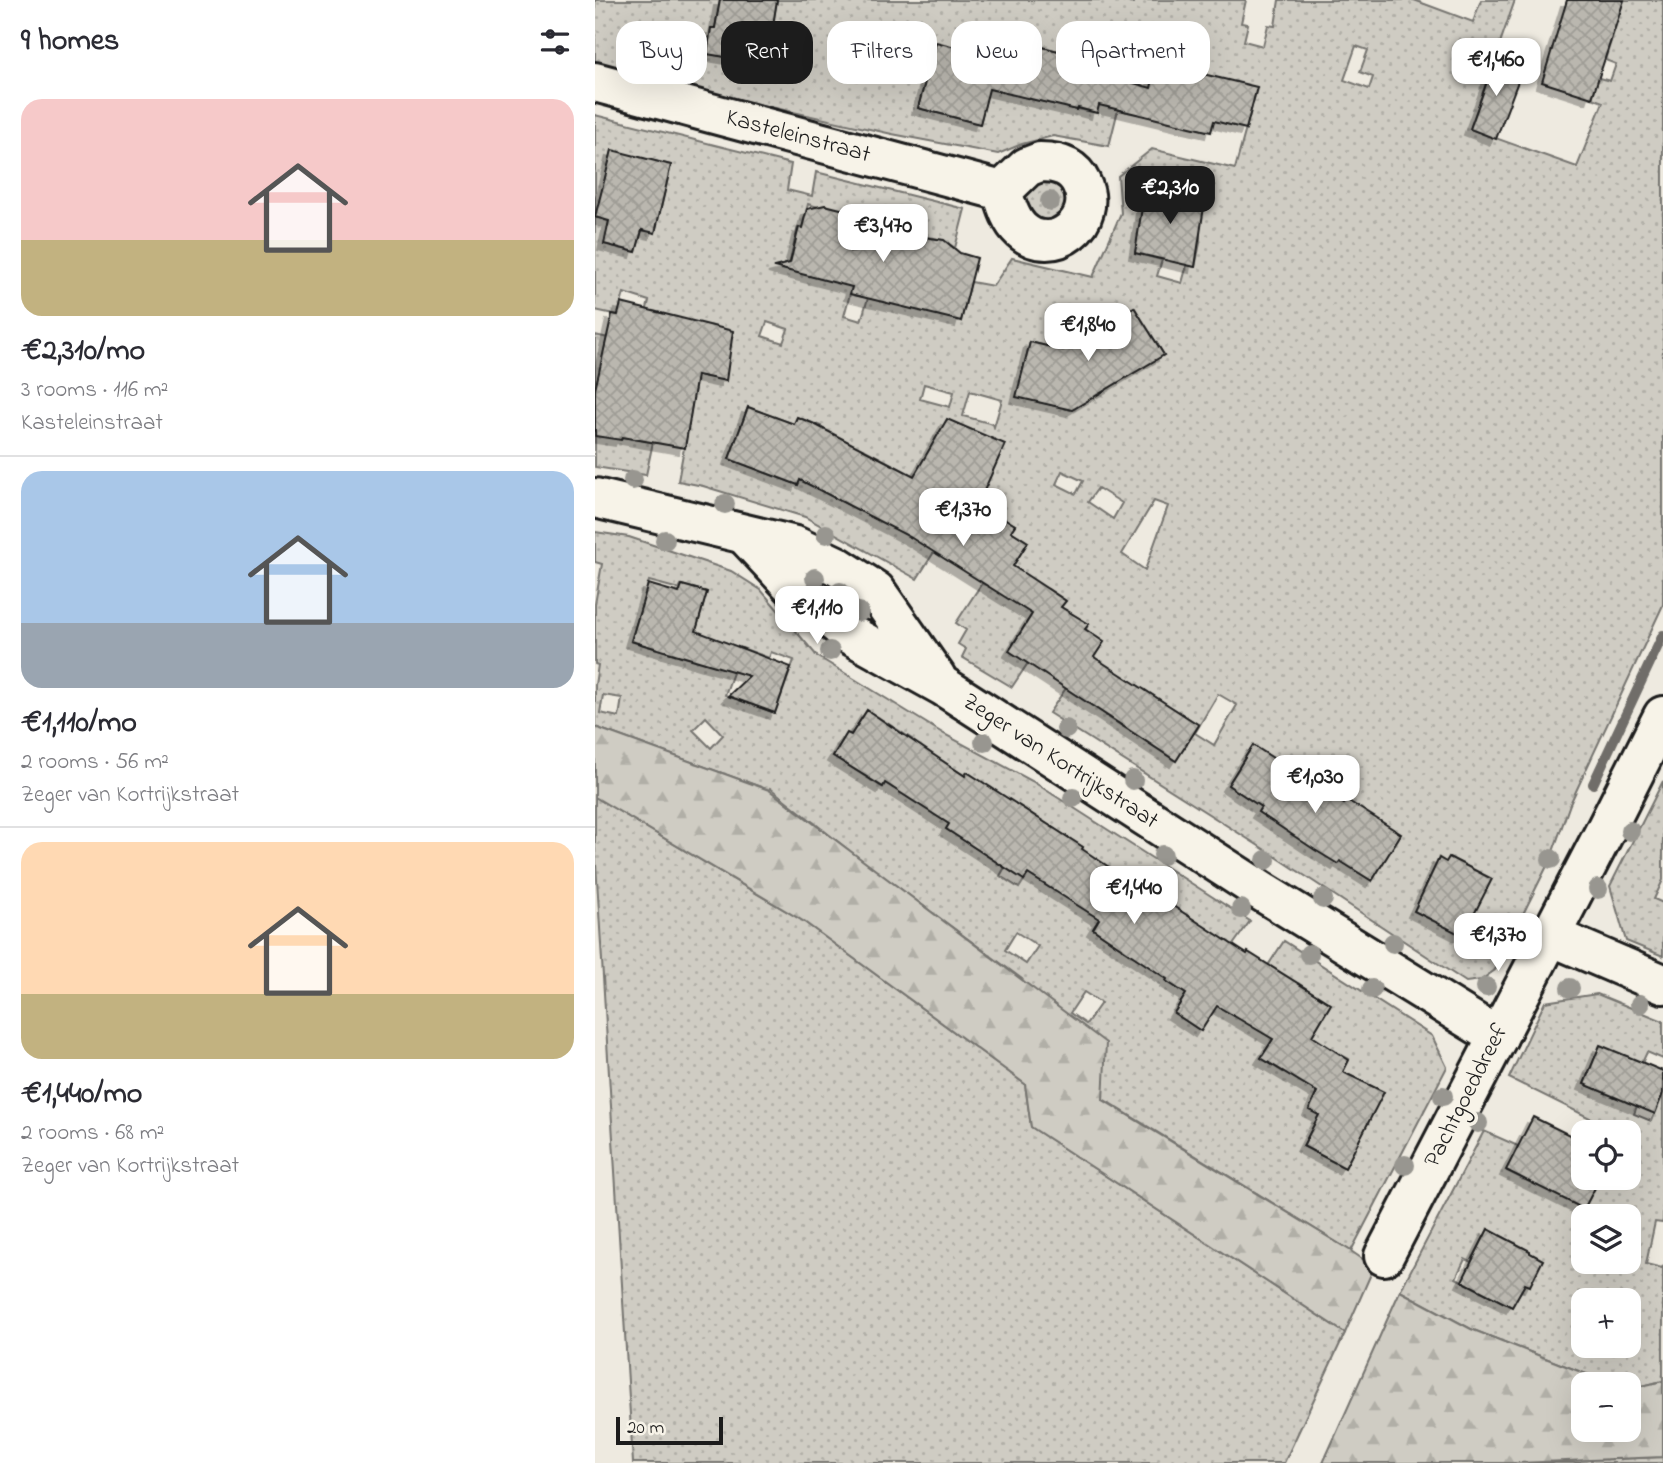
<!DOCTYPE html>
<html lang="en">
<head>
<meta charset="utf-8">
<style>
	:root { --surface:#fff; --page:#f2f2f3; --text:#2b2b33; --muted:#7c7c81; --line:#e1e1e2; --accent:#1c1c1c }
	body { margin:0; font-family:"Indie Flower",sans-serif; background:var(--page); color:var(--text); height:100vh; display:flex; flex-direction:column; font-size:26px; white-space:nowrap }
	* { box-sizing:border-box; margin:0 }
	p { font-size:23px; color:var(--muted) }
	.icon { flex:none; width:38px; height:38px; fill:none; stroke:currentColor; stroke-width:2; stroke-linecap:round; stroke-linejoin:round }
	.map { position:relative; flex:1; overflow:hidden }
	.panel { display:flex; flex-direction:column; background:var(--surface); width:595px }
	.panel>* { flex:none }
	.hud { position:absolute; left:21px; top:21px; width:665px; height:63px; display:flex; gap:14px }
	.buttons { position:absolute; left:976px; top:1120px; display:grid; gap:14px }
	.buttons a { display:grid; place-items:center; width:70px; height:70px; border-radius:14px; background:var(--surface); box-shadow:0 7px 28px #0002; font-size:35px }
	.scale { position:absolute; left:21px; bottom:18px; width:107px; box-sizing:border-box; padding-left:7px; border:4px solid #1c1c1c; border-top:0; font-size:19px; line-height:24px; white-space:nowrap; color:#1c1c1c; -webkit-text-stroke:5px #f7f3e8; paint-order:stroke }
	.price { position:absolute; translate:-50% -60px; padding:0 16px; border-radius:14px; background:#fff; color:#222; font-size:23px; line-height:46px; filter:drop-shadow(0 2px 4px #0008) }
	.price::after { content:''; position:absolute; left:50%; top:42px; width:21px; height:16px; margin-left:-10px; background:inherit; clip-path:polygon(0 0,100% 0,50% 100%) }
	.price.current { background:var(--accent); color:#fff }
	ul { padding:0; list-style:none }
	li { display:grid; align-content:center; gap:14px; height:371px; padding:0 21px }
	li+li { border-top:2px solid var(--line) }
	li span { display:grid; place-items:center; height:217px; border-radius:21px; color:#555 }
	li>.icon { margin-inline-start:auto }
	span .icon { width:126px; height:126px; fill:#fffc; stroke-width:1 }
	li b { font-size:30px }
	h2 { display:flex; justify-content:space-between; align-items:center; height:84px; padding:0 21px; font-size:30px }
	.chip { padding:0 24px; border-radius:21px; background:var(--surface); box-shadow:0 7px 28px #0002; font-size:24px; line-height:63px }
	.chip.current { background:var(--accent); color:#fff }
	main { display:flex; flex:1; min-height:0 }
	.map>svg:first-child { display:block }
</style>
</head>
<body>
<main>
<section class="panel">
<h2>9 homes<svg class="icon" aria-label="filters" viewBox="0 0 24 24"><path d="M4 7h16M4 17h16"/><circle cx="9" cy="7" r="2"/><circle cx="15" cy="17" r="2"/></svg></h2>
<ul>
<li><span style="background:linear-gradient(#f6c9c9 65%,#c2b280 0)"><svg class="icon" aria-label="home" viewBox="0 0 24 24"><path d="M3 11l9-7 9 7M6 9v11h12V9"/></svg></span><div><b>€2,310/mo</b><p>3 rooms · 116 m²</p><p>Kasteleinstraat</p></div></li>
<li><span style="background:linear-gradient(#a9c7e8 70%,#9aa5b1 0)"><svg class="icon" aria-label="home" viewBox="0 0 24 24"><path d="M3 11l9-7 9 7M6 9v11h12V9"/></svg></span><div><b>€1,110/mo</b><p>2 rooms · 56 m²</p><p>Zeger van Kortrijkstraat</p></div></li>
<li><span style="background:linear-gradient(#ffd9b3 70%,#c2b280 0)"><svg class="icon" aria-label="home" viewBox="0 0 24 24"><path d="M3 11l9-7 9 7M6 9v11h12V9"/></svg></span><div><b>€1,440/mo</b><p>2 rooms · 68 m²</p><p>Zeger van Kortrijkstraat</p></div></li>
</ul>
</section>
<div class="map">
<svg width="1068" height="1463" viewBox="0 0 1068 1463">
	<defs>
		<pattern id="grass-dots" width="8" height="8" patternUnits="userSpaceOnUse" patternTransform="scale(1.75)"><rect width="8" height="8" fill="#cfccc3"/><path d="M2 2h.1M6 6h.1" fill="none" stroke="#b1afa7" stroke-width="1.8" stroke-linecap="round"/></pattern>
		<pattern id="forest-firs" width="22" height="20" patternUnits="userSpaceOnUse" patternTransform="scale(1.75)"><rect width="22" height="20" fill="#cfccc3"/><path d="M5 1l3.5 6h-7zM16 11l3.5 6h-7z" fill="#b1afa7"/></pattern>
		<pattern id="building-cross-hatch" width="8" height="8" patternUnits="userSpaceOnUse" patternTransform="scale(1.75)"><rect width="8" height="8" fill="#bab7af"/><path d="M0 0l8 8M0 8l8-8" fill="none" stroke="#9f9d96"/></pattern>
		<filter id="shadow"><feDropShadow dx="-6" dy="6" stdDeviation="0" flood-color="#0004"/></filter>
	</defs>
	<rect width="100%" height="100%" fill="#eeeae0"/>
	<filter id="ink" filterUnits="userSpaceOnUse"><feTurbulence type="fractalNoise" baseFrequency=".0143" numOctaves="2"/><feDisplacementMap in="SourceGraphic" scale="14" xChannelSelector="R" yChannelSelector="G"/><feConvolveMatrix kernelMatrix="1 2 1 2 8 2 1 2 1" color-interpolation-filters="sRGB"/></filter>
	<g filter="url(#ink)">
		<g fill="url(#grass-dots)" stroke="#767470" stroke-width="2" fill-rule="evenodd">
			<path d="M0 0H125L120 28H116L112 54 171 63 182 0H520L538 3 539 0H651L646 23 653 24 649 41 668 46 673 25 680 26 684 0H819L878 22 886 0H920L875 129 982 167 1008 102 997 98 1004 78 1015 81 1021 64 1010 60 1029 0H1068V605L975 804 955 860 900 970 886 980 871 982 683 858 454 713 471 688 493 624 466 607 470 600 453 589 414 650 433 663 417 687 367 657 371 649 363 644 371 630 361 623 387 583 402 591 433 542 416 531 420 525 370 503 322 579 210 517 108 486 83 481 101 382 3 377 0 390V335L18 339 44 338 54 301 29 293 23 315 0 310V115L196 164 192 190 217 196 221 172 370 209 360 248C348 238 335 235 320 238L316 253 366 321 376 282 398 286 417 258 498 277 526 213 523 176 557 149 640 169 662 88 549 115 523 110 514 146 458 136 427 144 403 154 297 134 0 68ZM340 43 401 58 385 124 323 108ZM761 46 773 50 765 72 778 77 774 89 749 80ZM448 47 499 60 497 71 502 113 435 99ZM17 151 76 165 60 232 47 230 41 252 9 244 14 221 1 217ZM213 204 223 207 231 205C244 213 261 213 277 217L270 231 269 247H266L257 283 193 270 203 227 207 228ZM546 224 605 225V243L600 267 592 265 587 283 562 276 567 260 540 253ZM255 294 273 298 266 321 249 316ZM539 307 569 355 477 410 427 398 425 382 435 342 468 350ZM172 322 193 329 188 343 167 336ZM329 384 359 392 355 407 325 399ZM375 391 407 400 399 427 398 424 368 416ZM153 407 199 424 202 417 226 426 203 485 134 459ZM270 450 323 478 298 528 244 500ZM467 471 488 481 481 494 461 484ZM503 488 527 503 518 519 493 502ZM559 501 573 506 550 570 527 554ZM534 680 604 725 581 760 511 716ZM623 694 642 705 619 745 600 733ZM658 745 680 822 663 812 666 807 633 785Z"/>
			<path d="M458 175 478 203 453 226 430 212C427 182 432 185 458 175Z"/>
			<polygon points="0,436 27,437 58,442 51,475 0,467"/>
			<path d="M0 532 34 537 136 571 166 590 222 656 349 734 437 781 655 921 638 945 598 940 571 981 591 994 579 1013 605 1030 625 995 645 1008 689 941 837 1036 852 1067 756 1251 508 1099 427 979 265 859 175 788 174 790 0 727V685L3 665 0 664V604L7 564 0 562ZM54 581 84 589 86 585 112 592 93 658 36 641ZM147 648 174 658 176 652 199 660 180 713 130 695ZM8 695 27 698 24 717 5 713ZM272 710 317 739 287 787 238 756 252 733 256 735ZM111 717 128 735 116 748 98 730ZM352 764 370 776 372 842 351 829 354 824 326 805ZM439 816 488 847 460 891 433 874 424 888 405 876ZM531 878 556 895 559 892 573 902 537 955 498 929ZM421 932 443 946 431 964 410 950ZM489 992 506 1003 491 1024 475 1013ZM653 1024 728 1044 688 1072 666 1058 678 1039ZM742 1053 754 1059 748 1072 788 1092 750 1168 708 1146 724 1115 714 1109Z"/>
			<polygon points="202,560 252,583 284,626 280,629 219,592"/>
			<polygon points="1068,781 1068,880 1059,899 1068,903 1068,956 1031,941 1015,886"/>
			<polygon points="0,797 208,921 430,1084 436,1127 750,1333 689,1463 38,1463 0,847"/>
			<path d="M1002 994 1068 1021V1059L1052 1052 1047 1063 1005 1046 989 1084 1042 1106 1039 1114 1056 1121 1068 1093V1223L1060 1222 1051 1264 1067 1268 1068 1266V1381L1034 1389V1384H1017L876 1329 805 1291 889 1131 923 1146 912 1171 989 1209 1005 1178H1034V1132H1023L914 1078 950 1002ZM989 1216H1034V1262H989ZM893 1229 935 1251V1286L930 1284 917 1307 861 1278 870 1259 876 1262ZM989 1300H1034V1346H989Z"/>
			<polygon points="1068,1457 1068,1463 922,1463"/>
		</g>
		<g fill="url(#forest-firs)" stroke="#767470" stroke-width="2">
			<polygon points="0,727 174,790 511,1043 508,1100 756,1251 779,1267 750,1333 436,1127 430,1084 208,921 0,797"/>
			<polygon points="805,1291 876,1329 1017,1384 989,1384 989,1430 1034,1430 1034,1389 1068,1381 1068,1457 922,1463 728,1463"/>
		</g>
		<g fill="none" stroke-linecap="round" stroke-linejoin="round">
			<polyline stroke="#6f6d69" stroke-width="10" points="998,784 1068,635"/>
		</g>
		<g fill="url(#building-cross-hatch)" stroke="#1c1c1c" stroke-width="2" filter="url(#shadow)">
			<polygon points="125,0 182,0 172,64 112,54 116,28 120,28"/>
			<polygon points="972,0 1029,0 997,98 947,82"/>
			<polygon points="341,42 442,68 447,47 500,60 497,71 556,88 562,63 662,87 651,129 619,121 616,132 504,105 502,113 483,108 482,110 394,89 385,124 323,108"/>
			<polygon points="901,57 928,68 901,139 875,129"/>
			<polygon points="17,150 76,165 60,233 47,230 41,252 9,244 14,221 0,217"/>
			<polygon points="553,185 610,200 600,267 540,253 548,201"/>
			<polygon points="230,205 277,217 256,251 328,237 349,240 365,253 382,258 366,321 255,294 257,287 179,267 195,263 204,227 207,228 212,209"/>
			<polygon points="26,303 138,331 131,381 102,375 90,448 27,437 26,440 0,436 0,390 17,314 23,315"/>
			<polygon points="539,307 569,355 477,410 421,397 435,342 468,350"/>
			<polygon points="153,407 199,424 202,417 217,423 319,476 352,419 410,444 384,502 420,525 416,531 433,542 418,566 471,601 466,607 494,624 490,629 509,642 499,657 604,725 581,761 414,651 437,614 315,537 205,480 203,485 134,459"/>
			<polygon points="53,584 84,593 87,585 112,592 101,631 196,667 180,713 133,696 154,676 36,641"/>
			<polygon points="272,710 370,776 372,772 488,847 487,849 556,895 558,893 652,954 653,952 736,1004 717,1036 754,1060 748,1072 789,1092 750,1168 708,1146 724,1115 714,1110 722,1092 666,1058 678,1039 622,1006 606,1031 579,1013 591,994 571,981 572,979 498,929 504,919 433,874 429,880 351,829 354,824 290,783 288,787 238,756 252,733 256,735"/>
			<polygon points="658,745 749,804 752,800 806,834 777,881 745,861 743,864 720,850 663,812 666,807 633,785"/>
			<polygon points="854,857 897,879 868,936 819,911 844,858 851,862"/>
			<polygon points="1005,1045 1068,1071 1068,1093 1060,1114 989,1084"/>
			<polygon points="938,1117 989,1142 989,1178 1005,1178 989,1209 911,1170"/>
			<polygon points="893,1229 935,1251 935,1253 948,1260 935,1286 930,1284 917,1307 867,1281"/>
		</g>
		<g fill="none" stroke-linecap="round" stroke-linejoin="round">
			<defs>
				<g id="minor">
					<polyline points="0,82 407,191"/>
					<path d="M445 162C463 162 478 166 486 183 505 220 458 259 426 230 415 220 411 204 407 191L432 167Z"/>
					<polyline points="0,498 200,546 242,566 281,591 341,677"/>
					<polyline points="151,536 204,593 254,634 348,686 666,891 903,1037"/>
					<polyline points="956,936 1068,984"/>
					<polyline points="789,1256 1011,829 1068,716"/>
				</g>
			</defs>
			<use href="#minor" stroke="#1c1c1c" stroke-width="44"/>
			<use href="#minor" stroke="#f7f3e8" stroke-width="38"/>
		</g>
		<g fill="#989690">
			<circle cx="455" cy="201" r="10"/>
			<circle cx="38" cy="480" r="10"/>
			<circle cx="130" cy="504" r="10"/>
			<circle cx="231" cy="534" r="10"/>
			<circle cx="70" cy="540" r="10"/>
			<circle cx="220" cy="578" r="10"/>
			<circle cx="245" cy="592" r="10"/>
			<circle cx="264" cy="612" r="10"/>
			<circle cx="235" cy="651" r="10"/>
			<circle cx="471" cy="729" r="10"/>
			<circle cx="389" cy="742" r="10"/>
			<circle cx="538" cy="780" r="10"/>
			<circle cx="478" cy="798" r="10"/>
			<circle cx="1035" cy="831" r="10"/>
			<circle cx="568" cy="855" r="10"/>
			<circle cx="956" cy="859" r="10"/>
			<circle cx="671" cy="860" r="10"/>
			<circle cx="1003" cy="889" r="10"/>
			<circle cx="728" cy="899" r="10"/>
			<circle cx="646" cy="909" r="10"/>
			<circle cx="932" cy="927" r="10"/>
			<circle cx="798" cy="943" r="10"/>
			<circle cx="714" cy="954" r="10"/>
			<circle cx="891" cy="987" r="10"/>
			<circle cx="975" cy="988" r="10"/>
			<circle cx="777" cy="989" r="10"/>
			<circle cx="1045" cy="1004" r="10"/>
			<circle cx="848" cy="1096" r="10"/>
			<circle cx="883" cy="1123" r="10"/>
			<circle cx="810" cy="1165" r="10"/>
		</g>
	</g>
	<g text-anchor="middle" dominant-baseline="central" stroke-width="7" stroke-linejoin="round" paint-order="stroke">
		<g font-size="24" fill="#1c1c1c" stroke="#f7f3e8">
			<text transform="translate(203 137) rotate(15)">Kasteleinstraat</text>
			<text transform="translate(465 762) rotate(33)">Zeger van Kortrijkstraat</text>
			<text transform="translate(872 1096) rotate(-63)">Pachtgoeddreef</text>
		</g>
	</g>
</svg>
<div class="buttons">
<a><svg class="icon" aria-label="locate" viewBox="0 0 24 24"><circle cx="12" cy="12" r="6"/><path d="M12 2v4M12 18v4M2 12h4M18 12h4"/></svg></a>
<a><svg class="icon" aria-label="layers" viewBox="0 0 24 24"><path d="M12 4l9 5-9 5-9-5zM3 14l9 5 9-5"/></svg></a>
<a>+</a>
<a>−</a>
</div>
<div class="scale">20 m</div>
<b class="price" style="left:901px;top:98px">€1,460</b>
<b class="price current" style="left:575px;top:226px">€2,310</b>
<b class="price" style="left:288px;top:264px">€3,470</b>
<b class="price" style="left:493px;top:363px">€1,840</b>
<b class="price" style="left:368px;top:548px">€1,370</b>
<b class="price" style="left:222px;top:646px">€1,110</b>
<b class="price" style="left:720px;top:815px">€1,030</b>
<b class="price" style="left:539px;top:926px">€1,440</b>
<b class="price" style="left:903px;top:973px">€1,370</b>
<div class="hud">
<a class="chip">Buy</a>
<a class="chip current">Rent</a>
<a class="chip">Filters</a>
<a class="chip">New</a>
<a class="chip">Apartment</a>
</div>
</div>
</main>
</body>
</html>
